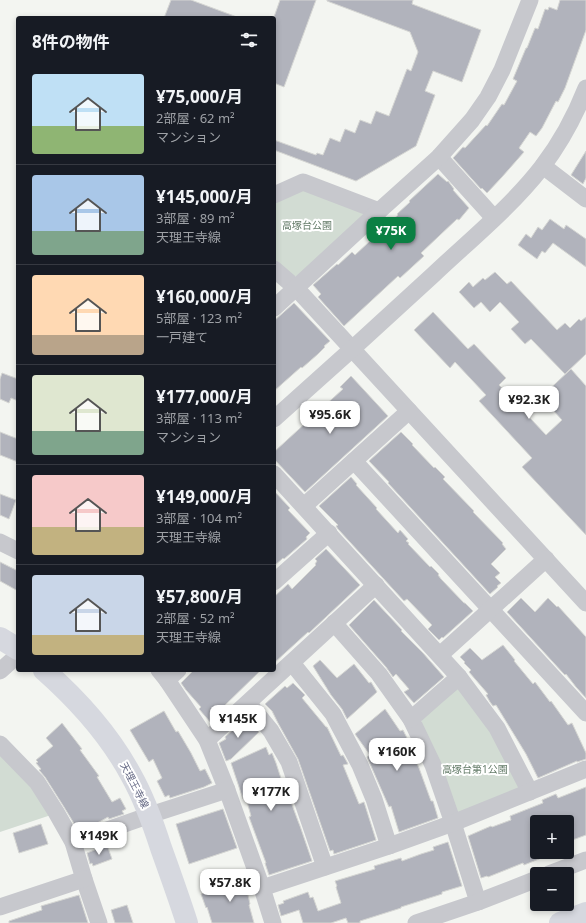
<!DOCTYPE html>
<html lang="ja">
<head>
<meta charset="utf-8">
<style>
	:root { --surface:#171b24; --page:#20242c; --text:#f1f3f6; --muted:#9ea1a6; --line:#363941; --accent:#0b8043 }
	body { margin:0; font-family:"Noto Sans","Noto Sans JP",sans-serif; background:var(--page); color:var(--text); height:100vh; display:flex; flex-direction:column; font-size:15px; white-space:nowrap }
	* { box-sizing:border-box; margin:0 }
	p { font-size:13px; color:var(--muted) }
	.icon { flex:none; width:22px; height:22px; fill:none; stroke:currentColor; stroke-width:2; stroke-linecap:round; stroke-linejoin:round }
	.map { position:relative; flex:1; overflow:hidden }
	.drawer { position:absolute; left:16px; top:16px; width:260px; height:656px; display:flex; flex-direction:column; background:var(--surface); border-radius:4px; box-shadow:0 2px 6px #0003 }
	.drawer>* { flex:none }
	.buttons { position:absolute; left:530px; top:815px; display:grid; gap:8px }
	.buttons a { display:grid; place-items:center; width:44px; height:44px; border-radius:4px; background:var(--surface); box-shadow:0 2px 6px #0003; font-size:20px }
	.price { position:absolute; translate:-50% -34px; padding:0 9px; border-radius:8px; background:#fff; color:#222; font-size:13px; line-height:26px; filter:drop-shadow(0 1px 2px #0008) }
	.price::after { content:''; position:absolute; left:50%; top:24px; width:12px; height:9px; margin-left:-6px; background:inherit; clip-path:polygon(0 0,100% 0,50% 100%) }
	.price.active { background:var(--accent); color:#fff }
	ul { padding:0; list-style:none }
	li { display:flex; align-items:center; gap:12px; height:100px; padding:0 16px }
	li+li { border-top:1px solid var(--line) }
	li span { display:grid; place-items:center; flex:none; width:112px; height:80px; border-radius:4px; color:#555 }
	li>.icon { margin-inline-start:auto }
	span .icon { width:48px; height:48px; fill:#fffc; stroke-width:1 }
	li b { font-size:17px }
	h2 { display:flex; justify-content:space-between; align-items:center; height:48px; padding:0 16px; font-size:17px }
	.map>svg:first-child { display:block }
</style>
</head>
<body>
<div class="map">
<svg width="586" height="923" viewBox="0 0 586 923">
	<rect width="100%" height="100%" fill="#f3f5f1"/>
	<g fill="#d2dcd3">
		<polygon points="306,189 362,210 364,218 300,276 293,276 274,262 274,201"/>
		<polygon points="455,688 463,689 494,733 520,785 517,792 463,814 456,811 421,726 422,719"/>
		<polygon points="0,750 28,780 51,815 0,832"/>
	</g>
	<g fill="#b1b3bc" stroke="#d5d6d3">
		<polygon points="171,0 191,0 237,17 237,18 164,18"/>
		<polygon points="280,0 316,0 284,87 274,83 274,17"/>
		<polygon points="327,0 413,0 412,4 481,30 462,82 433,71 425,91 435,95 416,146 356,181 274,150 274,140 316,155 317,153 323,155 330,138 340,142 345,129 355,133 360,120 371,124 376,111 389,116 407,69 411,71 418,52 410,32 327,1"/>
		<polygon points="560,0 586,0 586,30 565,88 558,102 556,101 542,128 536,136 530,132 519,148 524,152 502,177 487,193 482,188 481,189 453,158 463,147 465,148 486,125 487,126 502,104 504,105 517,81 513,79 526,48 527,48 535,28 538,29 545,9 548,10 549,7 557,10"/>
		<polygon points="586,151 586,178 583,184 571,175"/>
		<polygon points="438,174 447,182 448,181 454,189 453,190 469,208 459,220 457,219 421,253 424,256 400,278 398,276 344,326 318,297 321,294 313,285 337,264 338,265 352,252 355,255 398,215 397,214 410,202 409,201"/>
		<polygon points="550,219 564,229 566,225 586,239 586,267 553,243 545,253 542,251 537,259 518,245 526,234 531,238 538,227 542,230"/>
		<polygon points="495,272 507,284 511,281 557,330 565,323 570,328 579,319 581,321 586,317 586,354 565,374 531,339 525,344 511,329 519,322 500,302 490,312 481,302 474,308 459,292 469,282 473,287 483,278 485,280"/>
		<polygon points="294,303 330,341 324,346 325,347 318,354 302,368 301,367 274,391 274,321"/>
		<polygon points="433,312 468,349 474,344 506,378 499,385 546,435 562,420 541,397 571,369 586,386 586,535 522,467 532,458 479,401 486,395 455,362 450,368 414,330"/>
		<polygon points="2,373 18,379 18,401 11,398 9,403 0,399 0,379"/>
		<polygon points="351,376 388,416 305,492 274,459 274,452 298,430 343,389 340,387"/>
		<polygon points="0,432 18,439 18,462 0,455"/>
		<polygon points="401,432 413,444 412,445 434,468 435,467 445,477 443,479 474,511 473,512 503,543 502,544 506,549 491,564 500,573 495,577 501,583 497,586 498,587 490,594 388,483 389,482 369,461"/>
		<polygon points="351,477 357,484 356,485 377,508 376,509 398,533 400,530 408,539 406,541 409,543 408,544 430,567 431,566 439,574 438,575 441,579 464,603 465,603 473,611 443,638 442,637 439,640 428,629 432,625 407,599 404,601 338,529 336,526 338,525 319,506"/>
		<polygon points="274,491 290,508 288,510 310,533 306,537 307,539 284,559 283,558 274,566"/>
		<polygon points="0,494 16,500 9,519 0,515"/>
		<polygon points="326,549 360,585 309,633 308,632 274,663 274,597 288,584 292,589 316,565 315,564 317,561 315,559"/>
		<polygon points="0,562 18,571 18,591 0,581"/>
		<polygon points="521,598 535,612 548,598 557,607 558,606 586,637 586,698 576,687 566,674 565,675 563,673 507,612"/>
		<polygon points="374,600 402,630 401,631 423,653 444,677 414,703 404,692 409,689 396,674 393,677 386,667 349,625"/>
		<polygon points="503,645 515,660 514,661 533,684 535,682 550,702 551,701 568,725 572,723 586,753 586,759 577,762 577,761 538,778 526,754 496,705 493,706 490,702 486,695 488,694 469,672 471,670 464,663 465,662 460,657 470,648 482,660"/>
		<polygon points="320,660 337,678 354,664 369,683 371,682 377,692 347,719 342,709 331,695 313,666"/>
		<polygon points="194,670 261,670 221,709 223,712 211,723 199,709 201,707 186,690 181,683"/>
		<polygon points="293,683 305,695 302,698 326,727 327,727 341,756 343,755 347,762 348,764 343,765 359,804 364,802 376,840 334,854 333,850 330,851 298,759 278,723 272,711 265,704 285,686 287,688"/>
		<polygon points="385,709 400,731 403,730 412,748 410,748 419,768 431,801 433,801 438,818 399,832 391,806 389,807 367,757 370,755 355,734"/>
		<polygon points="164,711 176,732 178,731 191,753 200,771 205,769 212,783 204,787 170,798 169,795 165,797 157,781 162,778 153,759 149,762 130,730"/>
		<polygon points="246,718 259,732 231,759 226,761 219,743 226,739 225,737"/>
		<polygon points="62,723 82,749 80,750 99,776 97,777 112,802 120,798 126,809 122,811 124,814 109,819 108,817 99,822 78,830 64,807 45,777 39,770 41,769 36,763 38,762 36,760 53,746 46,738"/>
		<polygon points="266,747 269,755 272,753 276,763 289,803 291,802 298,821 300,826 312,861 269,875 265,863 266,863 249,817 251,816 246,798 243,799 231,763"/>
		<polygon points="586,787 586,835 567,842 567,816 551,822 537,822 537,852 554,853 524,865 523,863 488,877 487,876 481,878 468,836 491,826 492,827 511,820 510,816 543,803 542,800 556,794 558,798"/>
		<polygon points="223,809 237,848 189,864 176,824"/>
		<polygon points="41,824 48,844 19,853 13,833"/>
		<polygon points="448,842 462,886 442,892 442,894 401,907 401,908 360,921 360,923 348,923 346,918 331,923 303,923 299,910 281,916 278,905 284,903 283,901 308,892 310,898 313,897 318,911 341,903 336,887 337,886 335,881 375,869 374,866 401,858 402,861 421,854 434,850 433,847"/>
		<polygon points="107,845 112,859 93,866 92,863 90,864 87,853"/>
		<polygon points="241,879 242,882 248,881 252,894 248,895 250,904 249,905 254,923 212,923 207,907 206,908 201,894 225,887 224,884"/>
		<polygon points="79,895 88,923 9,923 9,921 42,910 41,906"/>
		<polygon points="127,905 133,923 115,923 111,910"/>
	</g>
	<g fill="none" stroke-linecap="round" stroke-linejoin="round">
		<g stroke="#c7c8cd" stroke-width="17">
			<polyline points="439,157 494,218"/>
			<polyline points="543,166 586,199"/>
			<polyline points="274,195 303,182 379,211"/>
			<polyline points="274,269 296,288 586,603"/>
			<polyline points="274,308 379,211 439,157 472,120 488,97 502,70 530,0"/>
			<path d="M274 419C327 372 380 324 433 275 470 240 511 207 542 167 561 142 575 116 586 88"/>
			<polyline points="354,461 586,713"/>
			<polyline points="274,474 459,677 497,728 530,792"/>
			<polyline points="304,506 409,411"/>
			<polyline points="0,542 18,551"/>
			<polyline points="274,582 329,533"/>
			<polyline points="334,623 379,674 411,719 433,765 453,823 478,902"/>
			<polyline points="440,655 546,559"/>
			<polyline points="292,663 333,714 360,765 374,799 389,846"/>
			<polyline points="159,670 167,680 207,740 227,790 262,888 273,923"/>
			<polyline points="0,671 18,655"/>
			<polyline points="167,680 178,670"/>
			<polyline points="248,703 271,731 289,762 325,867"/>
			<polyline points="411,719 437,696 459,677"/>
			<polyline points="207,740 376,585"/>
			<polyline points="0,744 37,782 56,812 73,842 84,879 99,923"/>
			<polyline points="73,842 150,815 227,790"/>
			<polyline points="549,874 586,860"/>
			<polyline points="262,888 389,846 453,823 586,769"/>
			<polyline points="0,907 84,879"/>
			<polyline points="416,923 478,902 537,879"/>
		</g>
		<g stroke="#d6d8df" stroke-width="22">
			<polyline points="0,638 18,649"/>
			<path d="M44 670C79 701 109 734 131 775 144 798 153 823 161 848 170 873 179 898 187 923"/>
		</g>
		<polyline stroke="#d6d8df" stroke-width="22" points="560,923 586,913"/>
	</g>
	<g text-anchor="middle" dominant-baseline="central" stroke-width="4" stroke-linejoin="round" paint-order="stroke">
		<g font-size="10" fill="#627a67" stroke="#fff">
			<text x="307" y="225">高塚台公園</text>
			<text x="475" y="769">高塚台第1公園</text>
		</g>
		<g font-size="10" fill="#636783" stroke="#fff">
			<text transform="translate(135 785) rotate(63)">天理王寺線</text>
		</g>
	</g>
</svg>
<div class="buttons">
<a>+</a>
<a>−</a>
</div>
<b class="price active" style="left:391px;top:251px">¥75K</b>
<b class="price" style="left:529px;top:420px">¥92.3K</b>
<b class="price" style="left:330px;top:435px">¥95.6K</b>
<b class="price" style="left:238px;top:739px">¥145K</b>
<b class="price" style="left:397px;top:772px">¥160K</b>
<b class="price" style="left:271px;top:812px">¥177K</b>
<b class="price" style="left:99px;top:856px">¥149K</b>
<b class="price" style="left:230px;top:903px">¥57.8K</b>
<section class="drawer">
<h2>8件の物件<svg class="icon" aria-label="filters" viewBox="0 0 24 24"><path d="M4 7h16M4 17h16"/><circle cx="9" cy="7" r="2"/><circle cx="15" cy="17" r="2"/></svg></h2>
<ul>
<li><span style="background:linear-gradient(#bfe0f5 65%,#8fb573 0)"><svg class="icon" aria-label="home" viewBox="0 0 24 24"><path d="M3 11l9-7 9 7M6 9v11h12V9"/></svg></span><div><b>¥75,000/月</b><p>2部屋 · 62 m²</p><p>マンション</p></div></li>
<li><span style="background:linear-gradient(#a9c7e8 70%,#7fa58c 0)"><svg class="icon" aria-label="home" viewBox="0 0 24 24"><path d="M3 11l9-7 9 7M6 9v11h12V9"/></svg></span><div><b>¥145,000/月</b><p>3部屋 · 89 m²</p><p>天理王寺線</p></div></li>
<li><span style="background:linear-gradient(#ffd9b3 75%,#b9a48a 0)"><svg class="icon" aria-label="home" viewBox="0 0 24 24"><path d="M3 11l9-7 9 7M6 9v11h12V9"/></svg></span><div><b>¥160,000/月</b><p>5部屋 · 123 m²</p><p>一戸建て</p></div></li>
<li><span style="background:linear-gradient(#dfe7d0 70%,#7fa58c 0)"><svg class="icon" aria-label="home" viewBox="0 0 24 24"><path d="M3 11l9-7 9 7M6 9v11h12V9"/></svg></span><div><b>¥177,000/月</b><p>3部屋 · 113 m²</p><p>マンション</p></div></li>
<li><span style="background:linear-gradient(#f6c9c9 65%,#c2b280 0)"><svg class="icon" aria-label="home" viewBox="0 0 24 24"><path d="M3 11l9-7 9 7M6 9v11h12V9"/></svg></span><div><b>¥149,000/月</b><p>3部屋 · 104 m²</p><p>天理王寺線</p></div></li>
<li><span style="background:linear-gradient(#c9d6e8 75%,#c2b280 0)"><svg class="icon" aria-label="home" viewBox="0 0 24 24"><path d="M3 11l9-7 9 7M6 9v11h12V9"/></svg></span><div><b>¥57,800/月</b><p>2部屋 · 52 m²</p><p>天理王寺線</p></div></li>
</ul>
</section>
</div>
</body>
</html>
